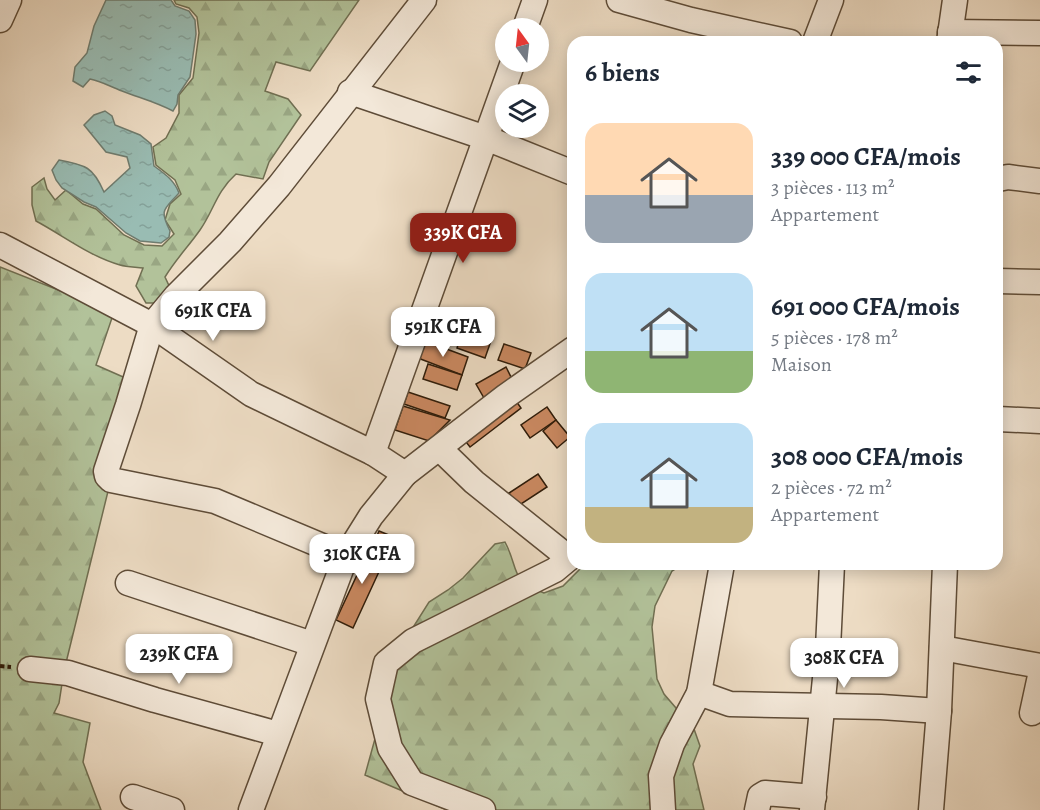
<!DOCTYPE html>
<html lang="fr">
<head>
<meta charset="utf-8">
<style>
	:root { --surface:#fff; --page:#f2f2f3; --text:#1f2937; --muted:#747a83; --accent:#8f2418 }
	body { margin:0; font-family:Alegreya,serif; background:var(--page); color:var(--text); height:100vh; display:flex; flex-direction:column; font-size:22px; white-space:nowrap }
	* { box-sizing:border-box; margin:0 }
	p { font-size:20px; color:var(--muted) }
	.icon { flex:none; width:33px; height:33px; fill:none; stroke:currentColor; stroke-width:2; stroke-linecap:round; stroke-linejoin:round }
	.map { position:relative; flex:1; overflow:hidden }
	.sheet { position:absolute; left:567px; top:36px; width:436px; height:534px; display:flex; flex-direction:column; background:var(--surface); border-radius:18px; box-shadow:0 3px 15px #0003 }
	.sheet>* { flex:none }
	.needle { width:39px; rotate:345deg }
	.fabs { position:absolute; left:495px; top:18px; display:grid; gap:12px }
	.fabs a { display:grid; place-items:center; width:54px; height:54px; border-radius:50%; background:var(--surface); box-shadow:0 3px 15px #0003; font-size:30px }
	.price { position:absolute; translate:-50% -51px; padding:0 14px; border-radius:12px; background:#fff; color:#222; font-size:20px; line-height:39px; filter:drop-shadow(0 2px 3px #0008) }
	.price::after { content:''; position:absolute; left:50%; top:36px; width:18px; height:14px; margin-left:-9px; background:inherit; clip-path:polygon(0 0,100% 0,50% 100%) }
	.price.current { background:var(--accent); color:#fff }
	ul { padding:0; list-style:none }
	li { display:flex; align-items:center; gap:18px; height:150px; padding:0 18px }
	li span { display:grid; place-items:center; flex:none; width:168px; height:120px; border-radius:18px; color:#555 }
	li>.icon { margin-inline-start:auto }
	span .icon { width:72px; height:72px; fill:#fffc; stroke-width:1 }
	li b { font-size:26px }
	h2 { display:flex; justify-content:space-between; align-items:center; height:72px; padding:0 18px; font-size:26px }
	.map>svg:first-child { display:block }
</style>
</head>
<body>
<div class="map">
<svg width="1040" height="810" viewBox="0 0 1040 810">
	<defs>
		<pattern id="forest-firs" width="22" height="20" patternUnits="userSpaceOnUse" patternTransform="scale(1.5)"><rect width="22" height="20" fill="#b2c29a"/><path d="M5 1l3.5 6h-7zM16 11l3.5 6h-7z" fill="#99a683"/></pattern>
		<pattern id="water-ripples" width="26" height="14" patternUnits="userSpaceOnUse" patternTransform="scale(1.5)"><rect width="26" height="14" fill="#99bcb3"/><path d="M2 4q2-2 4 0t4 0M15 11q2-2 4 0t4 0" fill="none" stroke="#84a199"/></pattern>
	</defs>
	<rect width="100%" height="100%" fill="#eddcc4"/>
	<filter id="stains"><feTurbulence type="fractalNoise" baseFrequency=".00333" numOctaves="4"/><feColorMatrix values="0 0 0 0 .2 0 0 0 0 .09 0 0 0 0 .02 0 0 0 .5 -.17"/></filter>
	<radialGradient id="worn" r=".72"><stop offset=".6" stop-color="#630" stop-opacity="0"/><stop offset="1" stop-color="#630" stop-opacity=".3"/></radialGradient>
	<g fill="url(#forest-firs)" stroke="#706f52" stroke-width="1.5">
		<path d="M174 0H359L310 71 276 62 265 91 288 99 301 115 269 162 263 179 236 174C216 192 214 210 200 230 188 247 176 259 165 277L171 290 161 303H146L136 286 143 268C136 267 127 267 120 265 89 256 64 236 36 221L32 205V187L44 178 47 189 55 200 66 190 83 204 96 209 124 235 144 245 162 246 174 234 165 220 170 204 181 194 175 180 156 165 153 147 166 138 179 113V95L193 78 199 33 197 17 189 8 176 4Z"/>
		<polygon points="0,267 114,312 96,365 130,380 111,479 64,671 59,703 54,713 90,723 83,762 101,810 0,810"/>
		<path d="M505 542C520 570 508 579 544 593L563 586 585 564H683L672 571 655 606 652 627 657 679 664 694 694 729 700 746 693 764 704 810H447L365 775 400 648 429 602 448 590 463 578 495 544Z"/>
	</g>
	<g fill="url(#water-ripples)" stroke="#6f7c6f" stroke-width="1.5">
		<path d="M106 0H171L175 6 189 11 195 20 196 34 190 77 178 95 177 104 173 111C156 102 140 98 122 91 111 87 101 81 90 79L83 87 73 81 75 67 87 53 94 26Z"/>
		<path d="M105 111 112 116 115 125 140 135 151 144 154 166C165 174 174 180 179 193 164 210 159 209 170 231L169 237 161 243 140 241 126 233 96 207 84 202 62 188 56 180 52 170 59 160C86 165 93 167 104 192L130 168 127 157 106 152 84 125 94 115Z"/>
	</g>
	<g fill="#c98860" stroke="#2f1c09" stroke-width="1.5">
		<polygon points="437,316 451,320 444,341 430,337"/>
		<polygon points="463,329 492,338 485,358 457,348"/>
		<polygon points="425,341 468,357 462,375 418,358"/>
		<polygon points="504,344 531,353 525,369 498,360"/>
		<polygon points="428,364 462,375 457,390 423,379"/>
		<polygon points="506,367 513,381 484,398 476,384"/>
		<polygon points="408,392 450,406 445,418 404,404"/>
		<polygon points="514,398 521,408 470,447 462,437"/>
		<polygon points="403,406 450,420 429,441 395,430"/>
		<polygon points="547,407 556,420 530,438 521,425"/>
		<polygon points="556,420 570,437 557,448 543,431"/>
		<polygon points="538,474 547,487 518,506 509,493"/>
		<polygon points="379,531 401,540 396,552 374,543"/>
		<polygon points="372,543 389,550 353,628 336,620"/>
	</g>
	<g fill="none" stroke-linecap="round" stroke-linejoin="round">
		<defs>
			<g id="minor">
				<polyline points="619,0 691,20 790,42"/>
				<polyline points="0,20 9,0"/>
				<polyline points="525,28 535,0"/>
				<polyline points="950,32 1040,33"/>
				<polyline points="815,42 831,0"/>
				<polyline points="949,42 955,0"/>
				<polyline points="350,92 486,138 573,173"/>
				<polyline points="998,179 1008,177 1040,181"/>
				<polyline points="0,245 152,325 251,394 373,453 405,474"/>
				<polyline points="998,281 1040,282"/>
				<polyline points="998,419 1040,421"/>
				<polyline points="440,449 474,482 569,558"/>
				<polyline points="373,453 513,62"/>
				<polyline points="346,556 215,501 111,480 107,476 106,471 128,405 152,325 176,296 230,242 279,186 424,0"/>
				<polyline points="128,583 312,644"/>
				<polyline points="942,648 1040,666"/>
				<polyline points="30,669 68,673 155,700 278,734"/>
				<polyline points="699,693 730,704 881,707 939,711"/>
				<polyline points="1032,713 1040,676"/>
				<polyline points="133,797 172,810"/>
				<polyline points="251,810 346,556 371,516 405,474 506,396 573,349"/>
				<polyline points="483,810 412,783 390,748 378,699 386,663 413,641 555,570 573,555"/>
				<polyline points="663,810 661,776 672,744 699,693 722,564"/>
				<polyline points="757,810 760,796 765,793 814,797"/>
				<polyline points="812,810 828,648 832,564"/>
				<polyline points="931,810 939,711 945,564"/>
			</g>
		</defs>
		<use href="#minor" stroke="#5e4c38" stroke-width="27"/>
		<polyline stroke="#2f1c09" stroke-width="4" stroke-dasharray="4.5 3" stroke-linecap="butt" points="0,666 11,667"/>
		<use href="#minor" stroke="#f3e8d9" stroke-width="24"/>
	</g>
	<rect width="100%" height="100%" filter="url(#stains)"/>
	<rect width="100%" height="100%" fill="url(#worn)"/>
</svg>
<div class="fabs">
<a><svg class="needle" viewBox="-14 -14 28 28"><path d="M0-13l5 13h-10z" fill="#e53935"/><path d="M0 13l5-13h-10z" fill="#747a83"/></svg></a>
<a><svg class="icon" aria-label="layers" viewBox="0 0 24 24"><path d="M12 4l9 5-9 5-9-5zM3 14l9 5 9-5"/></svg></a>
</div>
<b class="price current" style="left:463px;top:264px">339K CFA</b>
<b class="price" style="left:213px;top:342px">691K CFA</b>
<b class="price" style="left:443px;top:358px">591K CFA</b>
<b class="price" style="left:362px;top:585px">310K CFA</b>
<b class="price" style="left:179px;top:685px">239K CFA</b>
<b class="price" style="left:844px;top:689px">308K CFA</b>
<section class="sheet">
<h2>6 biens<svg class="icon" aria-label="filters" viewBox="0 0 24 24"><path d="M4 7h16M4 17h16"/><circle cx="9" cy="7" r="2"/><circle cx="15" cy="17" r="2"/></svg></h2>
<ul>
<li><span style="background:linear-gradient(#ffd9b3 60%,#9aa5b1 0)"><svg class="icon" aria-label="home" viewBox="0 0 24 24"><path d="M3 11l9-7 9 7M6 9v11h12V9"/></svg></span><div><b>339 000 CFA/mois</b><p>3 pièces · 113 m²</p><p>Appartement</p></div></li>
<li><span style="background:linear-gradient(#bfe0f5 65%,#8fb573 0)"><svg class="icon" aria-label="home" viewBox="0 0 24 24"><path d="M3 11l9-7 9 7M6 9v11h12V9"/></svg></span><div><b>691 000 CFA/mois</b><p>5 pièces · 178 m²</p><p>Maison</p></div></li>
<li><span style="background:linear-gradient(#bfe0f5 70%,#c2b280 0)"><svg class="icon" aria-label="home" viewBox="0 0 24 24"><path d="M3 11l9-7 9 7M6 9v11h12V9"/></svg></span><div><b>308 000 CFA/mois</b><p>2 pièces · 72 m²</p><p>Appartement</p></div></li>
</ul>
</section>
</div>
</body>
</html>
